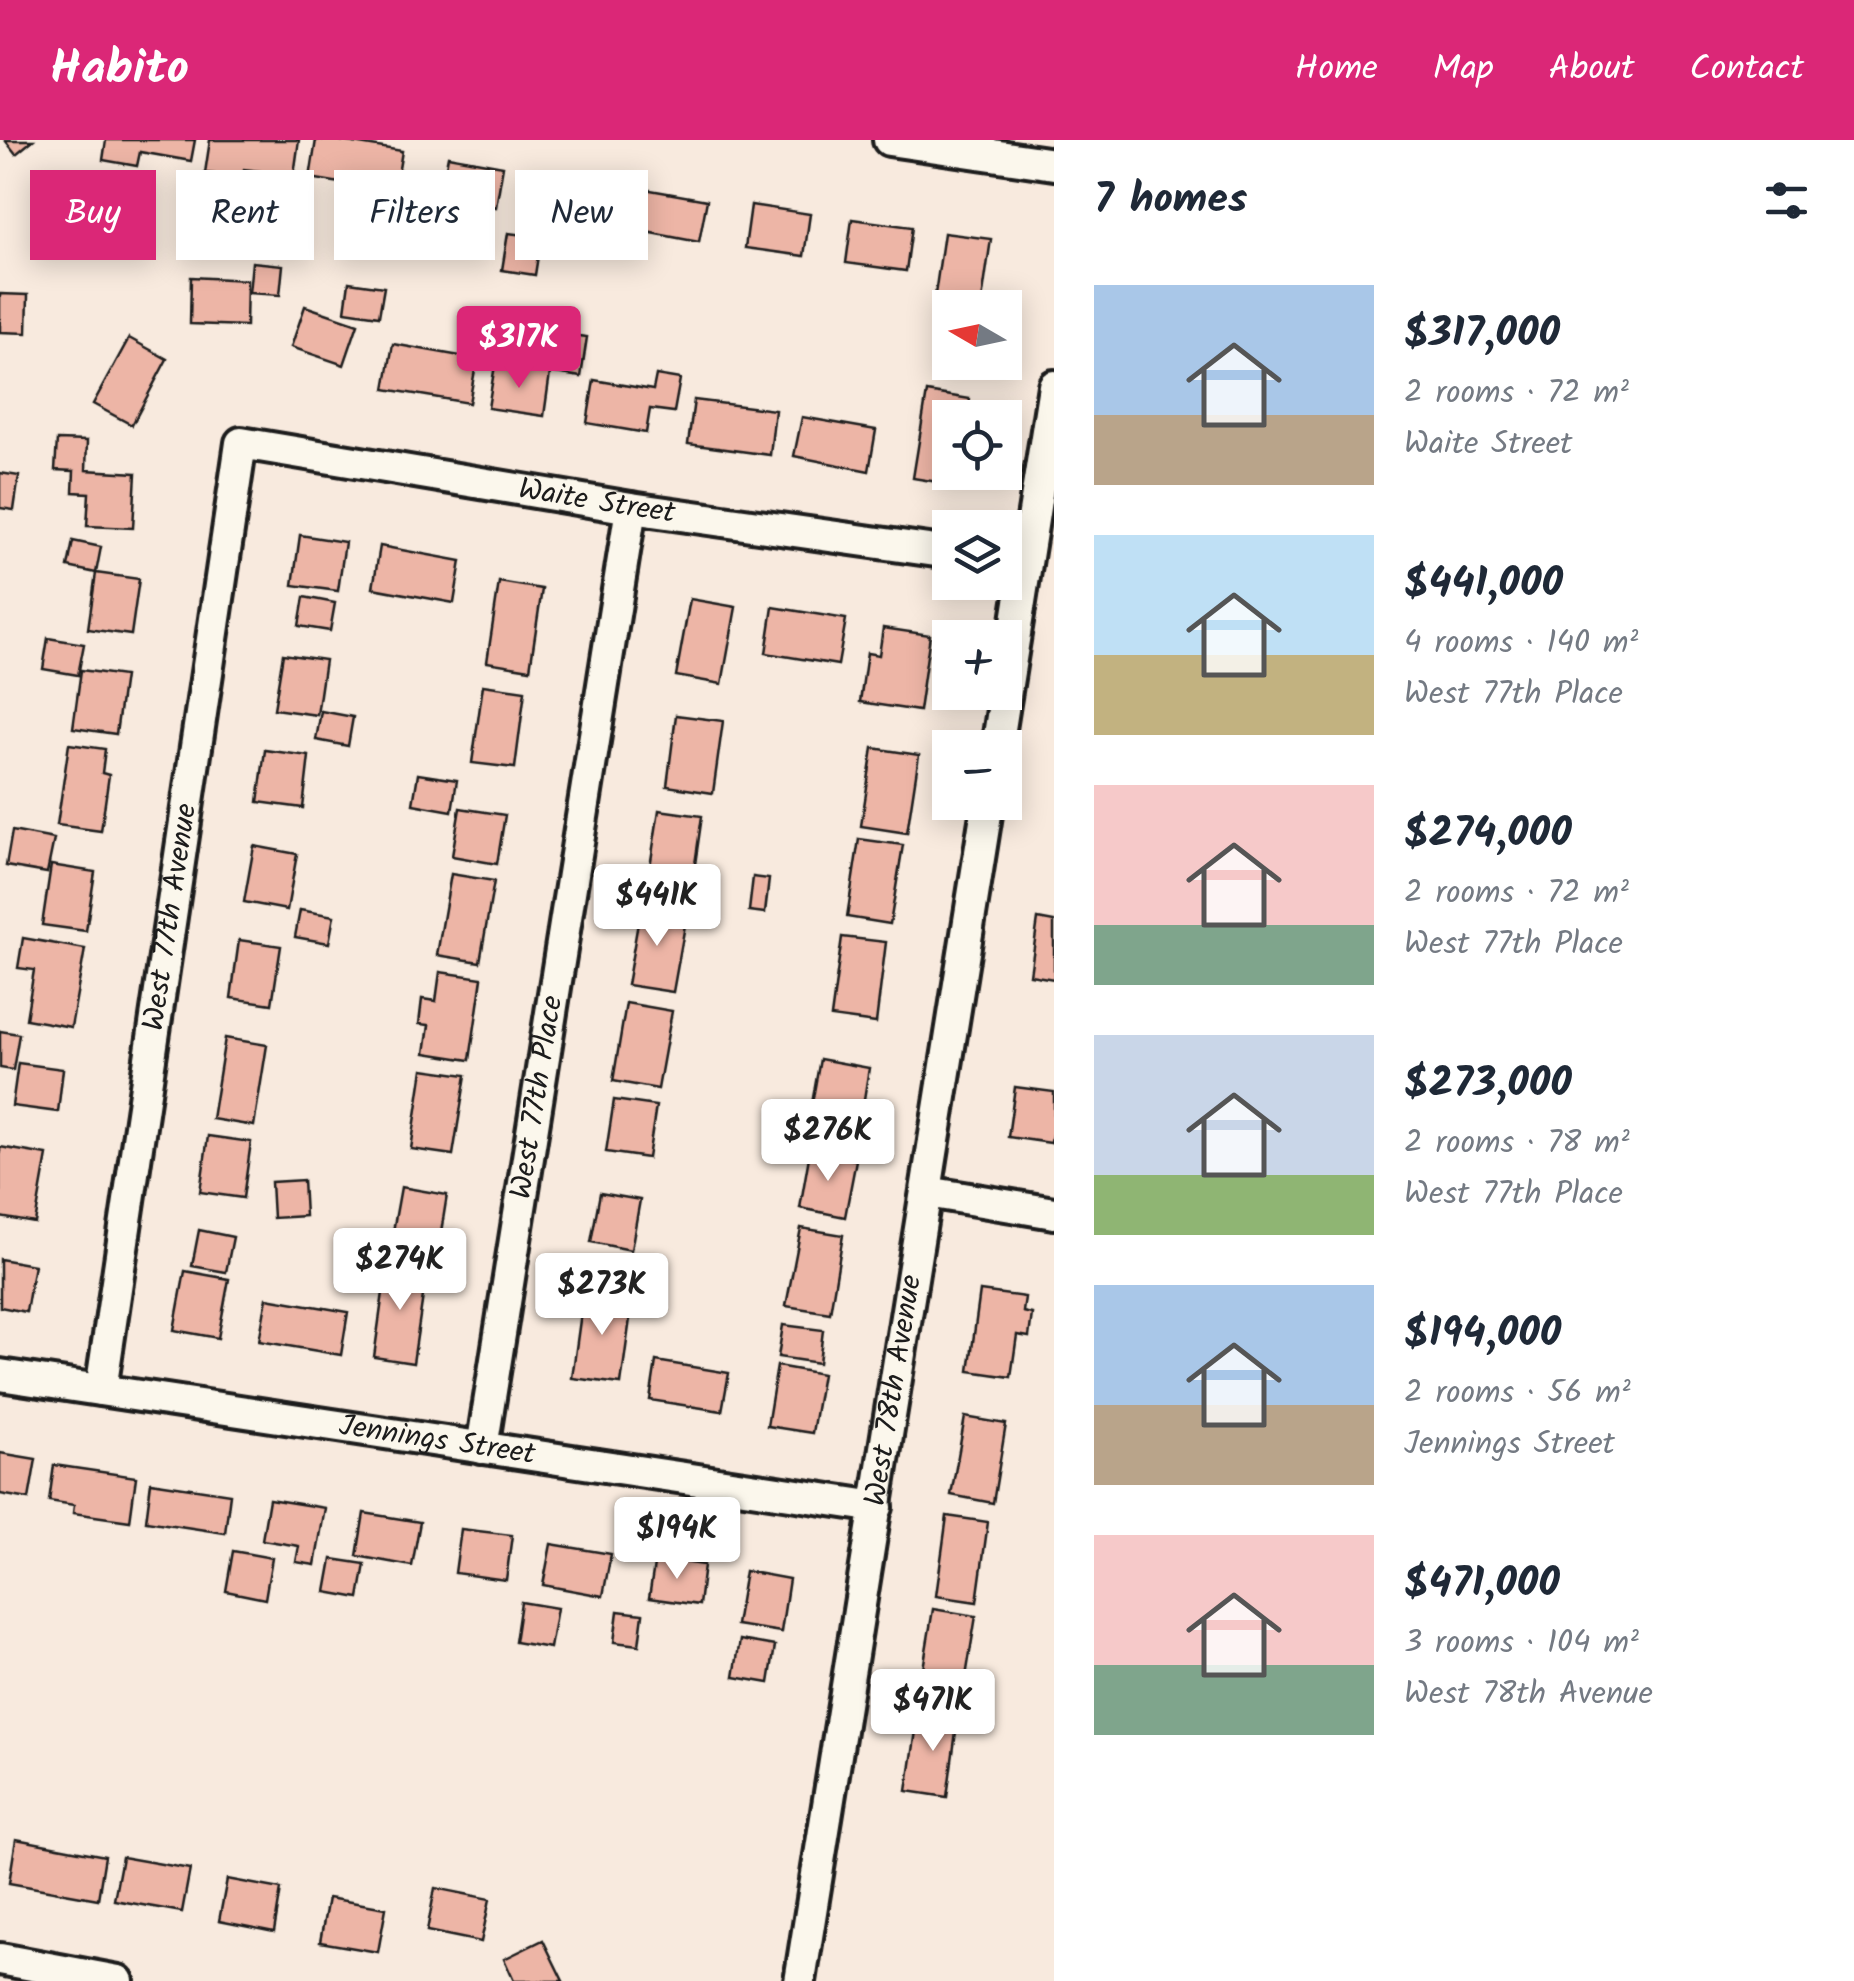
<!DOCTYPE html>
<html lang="en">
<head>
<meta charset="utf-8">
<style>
	:root { --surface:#fff; --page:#f2f2f3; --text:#1f2937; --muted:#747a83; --accent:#db2777 }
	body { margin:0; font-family:Kalam,sans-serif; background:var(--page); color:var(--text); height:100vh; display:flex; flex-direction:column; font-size:38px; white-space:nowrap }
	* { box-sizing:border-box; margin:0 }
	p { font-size:32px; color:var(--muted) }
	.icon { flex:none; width:55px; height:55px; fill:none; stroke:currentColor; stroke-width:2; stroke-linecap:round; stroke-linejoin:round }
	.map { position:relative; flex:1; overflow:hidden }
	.panel { display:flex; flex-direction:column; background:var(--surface); width:800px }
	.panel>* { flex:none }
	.top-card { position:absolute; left:30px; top:30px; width:872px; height:90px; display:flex; gap:20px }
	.needle { width:65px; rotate:279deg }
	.fabs { position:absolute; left:932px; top:150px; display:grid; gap:20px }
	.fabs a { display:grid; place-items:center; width:90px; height:90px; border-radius:0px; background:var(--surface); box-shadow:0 5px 25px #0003; font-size:50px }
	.price { position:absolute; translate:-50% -85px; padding:0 22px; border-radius:10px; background:#fff; color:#222; font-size:32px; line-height:65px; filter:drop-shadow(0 2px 5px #0008) }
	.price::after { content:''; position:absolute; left:50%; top:60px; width:30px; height:22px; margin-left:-15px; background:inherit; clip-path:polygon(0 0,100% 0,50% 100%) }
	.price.active { background:var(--accent); color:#fff }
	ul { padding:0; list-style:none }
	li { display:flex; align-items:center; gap:30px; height:250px; padding:0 40px }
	li span { display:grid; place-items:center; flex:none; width:280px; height:200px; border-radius:0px; color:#555 }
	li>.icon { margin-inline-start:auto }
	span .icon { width:120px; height:120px; fill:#fffc; stroke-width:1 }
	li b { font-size:42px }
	h2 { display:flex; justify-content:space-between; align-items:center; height:120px; padding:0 40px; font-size:42px }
	.pill { padding:0 35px; border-radius:0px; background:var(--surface); box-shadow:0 5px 25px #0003; font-size:35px; line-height:90px }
	.pill.active { background:var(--accent); color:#fff }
	header { display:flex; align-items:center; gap:60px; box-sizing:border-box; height:140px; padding:0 50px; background:var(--accent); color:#fff }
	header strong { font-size:48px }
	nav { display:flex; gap:55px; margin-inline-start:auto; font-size:35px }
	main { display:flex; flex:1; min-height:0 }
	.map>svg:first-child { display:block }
</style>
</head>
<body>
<header>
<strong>Habito</strong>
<nav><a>Home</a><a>Map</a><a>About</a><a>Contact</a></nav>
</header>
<main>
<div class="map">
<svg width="1054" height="1841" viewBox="0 0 1054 1841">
	<rect width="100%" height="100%" fill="#f8eade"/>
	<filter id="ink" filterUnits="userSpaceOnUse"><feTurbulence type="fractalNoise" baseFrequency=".01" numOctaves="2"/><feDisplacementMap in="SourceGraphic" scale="20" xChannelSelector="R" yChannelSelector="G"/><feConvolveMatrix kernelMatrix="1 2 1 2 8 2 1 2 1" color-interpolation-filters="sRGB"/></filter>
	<g filter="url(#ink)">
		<g fill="#edb5a6" stroke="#1c1c1c" stroke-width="2.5">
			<polygon points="5,0 33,0 16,14"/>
			<polygon points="106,0 195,0 191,21 140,12 137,26 103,20"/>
			<polygon points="210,0 299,0 294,35 244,29 242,37 205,33"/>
			<polygon points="316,0 335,0 402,11 395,52 310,38"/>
			<polygon points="448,16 503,26 496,67 440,57"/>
			<polygon points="549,32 605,42 597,85 542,75"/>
			<polygon points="622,45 707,60 699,102 615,86"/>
			<polygon points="751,65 810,74 804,116 745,108"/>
			<polygon points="409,77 428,82 422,107 403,103"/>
			<polygon points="852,79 912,87 906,131 846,123"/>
			<polygon points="508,93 541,97 535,135 502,130"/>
			<polygon points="944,93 991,99 981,168 950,168 950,171 933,168"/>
			<polygon points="252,122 283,125 280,155 249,153"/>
			<polygon points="191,137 247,140 246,186 190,184"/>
			<polygon points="349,142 384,147 379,176 345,171"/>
			<polygon points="0,154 28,155 27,193 0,192"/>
			<polygon points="305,166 358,184 344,225 291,207"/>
			<polygon points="555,193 587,197 581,237 549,232"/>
			<polygon points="129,198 167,219 132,285 93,264"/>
			<polygon points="393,204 477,219 469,263 385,249"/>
			<polygon points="495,225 550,233 544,276 488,268"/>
			<polygon points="656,235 680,239 674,272 650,269 646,293 587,283 594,240 653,250"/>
			<polygon points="927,252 970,259 967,278 950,278 950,332 958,332 956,345 913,338"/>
			<polygon points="694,260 775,270 770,315 688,304"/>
			<polygon points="802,277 876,290 869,331 794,316"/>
			<polygon points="57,300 87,301 86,330 136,333 133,388 87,386 89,353 73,352 74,331 55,330"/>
			<polygon points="0,333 19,336 14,370 0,368"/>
			<polygon points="300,395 345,402 338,451 293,445"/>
			<polygon points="73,401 101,407 96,433 68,427"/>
			<polygon points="380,406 461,421 454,463 373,448"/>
			<polygon points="96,433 139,439 131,495 88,489"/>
			<polygon points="499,442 542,449 530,529 487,522"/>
			<polygon points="304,457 335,463 330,491 299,486"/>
			<polygon points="690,459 736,467 722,544 676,536"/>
			<polygon points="773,467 846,479 838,525 766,513"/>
			<polygon points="883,488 930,495 919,571 860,562 867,513 879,515"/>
			<polygon points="48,498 84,504 78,535 43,529"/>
			<polygon points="283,514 325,520 317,575 274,569"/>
			<polygon points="81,530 124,536 116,594 73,588"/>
			<polygon points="483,545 525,551 515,628 472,623"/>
			<polygon points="321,571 353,577 348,606 316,600"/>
			<polygon points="676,575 723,581 713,653 667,646"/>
			<polygon points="69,604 105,609 102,633 109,635 101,691 57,685"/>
			<polygon points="873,608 919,615 907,693 861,686"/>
			<polygon points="265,610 309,616 303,668 258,662"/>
			<polygon points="418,634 457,640 452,671 413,664"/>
			<polygon points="460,668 505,675 497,724 452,716"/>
			<polygon points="659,670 702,676 691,752 647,746"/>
			<polygon points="12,691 54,699 47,733 6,726"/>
			<polygon points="859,699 903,705 890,784 847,777"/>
			<polygon points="254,706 297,714 287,770 244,762"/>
			<polygon points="51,725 95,732 86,791 42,785"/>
			<polygon points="451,734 494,741 480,822 437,815"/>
			<polygon points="753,737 769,739 765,773 749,771"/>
			<polygon points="641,766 687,774 673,852 627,845"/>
			<polygon points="300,770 334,776 329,803 295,797"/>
			<polygon points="1038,779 1054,782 1054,839 1030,835"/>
			<polygon points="842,797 886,802 876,883 831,877"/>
			<polygon points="23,798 85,809 71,887 26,879 34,830 18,828"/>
			<polygon points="239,800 281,806 272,864 231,858"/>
			<polygon points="440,832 482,838 470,920 425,913 429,885 419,884 422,859 436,861"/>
			<polygon points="626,863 672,871 658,949 613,941"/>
			<polygon points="0,891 19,894 13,930 0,928"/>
			<polygon points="225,898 267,905 254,986 212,979"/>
			<polygon points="820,919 869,928 861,978 811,969"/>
			<polygon points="18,923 63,929 58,972 12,966"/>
			<polygon points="423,929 466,935 453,1015 411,1009"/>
			<polygon points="1015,947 1054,952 1054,980 1051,1003 1008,997"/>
			<polygon points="614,960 656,966 648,1018 606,1012"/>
			<polygon points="208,996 251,1002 243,1058 200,1052"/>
			<polygon points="0,1007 47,1015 35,1083 0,1077"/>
			<polygon points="810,1011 856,1020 845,1077 800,1068"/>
			<polygon points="303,1040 305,1076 273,1078 271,1042"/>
			<polygon points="401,1047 447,1055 439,1105 392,1097"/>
			<polygon points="600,1053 640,1060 631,1110 591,1102"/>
			<polygon points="801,1088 843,1095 830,1173 786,1166"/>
			<polygon points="199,1090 233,1097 226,1132 192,1126"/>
			<polygon points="0,1119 34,1125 26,1172 0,1167"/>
			<polygon points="387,1124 427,1129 413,1223 374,1217"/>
			<polygon points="185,1131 229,1139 218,1198 174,1190"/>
			<polygon points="584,1151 633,1157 621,1244 572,1238"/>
			<polygon points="980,1151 1025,1157 1023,1172 1032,1174 1029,1197 1017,1195 1011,1237 969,1231"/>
			<polygon points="267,1158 348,1172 341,1215 259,1201"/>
			<polygon points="783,1185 823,1190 819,1223 778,1217"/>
			<polygon points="656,1221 729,1233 722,1271 650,1260"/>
			<polygon points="777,1226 822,1234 812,1293 767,1286"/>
			<polygon points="965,1277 1006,1284 993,1363 951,1355"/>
			<polygon points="0,1313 36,1319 29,1359 0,1354"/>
			<polygon points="54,1325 136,1337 130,1381 73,1373 74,1365 49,1361"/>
			<polygon points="151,1342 230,1354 225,1393 146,1381"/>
			<polygon points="269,1359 325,1368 315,1425 296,1422 299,1406 262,1400"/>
			<polygon points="364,1373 420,1382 412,1426 357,1416"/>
			<polygon points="947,1376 988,1382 977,1462 936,1456"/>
			<polygon points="461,1389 512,1395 506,1440 455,1433"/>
			<polygon points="551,1404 611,1414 603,1456 543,1445"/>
			<polygon points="233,1411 272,1418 265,1459 226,1451"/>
			<polygon points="655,1418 704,1425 699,1465 649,1458"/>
			<polygon points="332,1419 365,1424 359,1458 326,1452"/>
			<polygon points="745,1431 789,1439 781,1492 736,1485"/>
			<polygon points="521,1462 557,1468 550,1508 515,1502"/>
			<polygon points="933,1469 976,1476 962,1561 919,1553"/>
			<polygon points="618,1471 643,1474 639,1505 614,1502"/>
			<polygon points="740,1500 775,1506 769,1543 734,1537"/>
			<polygon points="919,1571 958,1577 947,1657 907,1651"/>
			<polygon points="16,1699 105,1716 98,1759 9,1743"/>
			<polygon points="122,1717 190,1729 182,1772 114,1760"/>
			<polygon points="227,1739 281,1749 274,1792 219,1781"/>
			<polygon points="435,1748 490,1759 481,1802 427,1791"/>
			<polygon points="328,1758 386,1768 378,1812 320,1802"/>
			<polygon points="543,1800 563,1841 514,1841 504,1819"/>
		</g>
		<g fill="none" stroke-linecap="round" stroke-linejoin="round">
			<defs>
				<g id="street">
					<polyline points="889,0 1054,24"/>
					<polyline points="997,608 1054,246"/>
					<polyline points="927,1052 1054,1073"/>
					<path id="s1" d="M0 1235 877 1367"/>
					<path id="s2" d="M101 1250 241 303 631 368 950 413"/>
					<path id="s3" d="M482 1308 631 368"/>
					<polyline points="0,1819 118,1841"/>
					<path id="s4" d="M800 1841 988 662"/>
				</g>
			</defs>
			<use href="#street" stroke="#1c1c1c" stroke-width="38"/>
			<use href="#street" stroke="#fbf7ec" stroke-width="30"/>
		</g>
	</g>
	<g text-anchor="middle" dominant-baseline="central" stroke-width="10" stroke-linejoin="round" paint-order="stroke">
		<g font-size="30" fill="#1c1c1c" stroke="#fbf7ec">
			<text stroke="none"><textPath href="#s2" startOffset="1318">Waite Street</textPath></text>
			<text stroke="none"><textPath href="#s2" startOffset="478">West 77th Avenue</textPath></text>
			<text stroke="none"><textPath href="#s3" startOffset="355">West 77th Place</textPath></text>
			<text stroke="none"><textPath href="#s4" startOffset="598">West 78th Avenue</textPath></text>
			<text stroke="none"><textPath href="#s1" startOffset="442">Jennings Street</textPath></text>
		</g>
	</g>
</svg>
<div class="fabs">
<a><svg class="needle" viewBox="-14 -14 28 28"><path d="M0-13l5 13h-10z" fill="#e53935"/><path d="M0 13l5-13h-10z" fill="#747a83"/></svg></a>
<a><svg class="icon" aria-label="locate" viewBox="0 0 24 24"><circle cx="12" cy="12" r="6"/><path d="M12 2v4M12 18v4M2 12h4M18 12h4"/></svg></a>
<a><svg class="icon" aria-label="layers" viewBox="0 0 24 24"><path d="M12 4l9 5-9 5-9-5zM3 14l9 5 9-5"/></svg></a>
<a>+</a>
<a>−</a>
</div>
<b class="price active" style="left:519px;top:251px">$317K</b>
<b class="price" style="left:657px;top:809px">$441K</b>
<b class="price" style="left:828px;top:1044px">$276K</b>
<b class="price" style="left:400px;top:1173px">$274K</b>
<b class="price" style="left:602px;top:1198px">$273K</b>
<b class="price" style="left:677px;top:1442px">$194K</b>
<b class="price" style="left:933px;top:1614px">$471K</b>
<div class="top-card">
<a class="pill active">Buy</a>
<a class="pill">Rent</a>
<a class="pill">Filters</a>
<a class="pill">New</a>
</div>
</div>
<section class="panel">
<h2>7 homes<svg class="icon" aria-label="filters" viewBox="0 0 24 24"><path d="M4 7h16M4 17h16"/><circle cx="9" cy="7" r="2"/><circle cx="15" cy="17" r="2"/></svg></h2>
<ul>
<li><span style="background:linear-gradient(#a9c7e8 65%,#b9a48a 0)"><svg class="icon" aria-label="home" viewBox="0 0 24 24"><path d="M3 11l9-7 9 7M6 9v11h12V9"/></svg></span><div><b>$317,000</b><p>2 rooms · 72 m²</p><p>Waite Street</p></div></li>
<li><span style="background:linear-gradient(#bfe0f5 60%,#c2b280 0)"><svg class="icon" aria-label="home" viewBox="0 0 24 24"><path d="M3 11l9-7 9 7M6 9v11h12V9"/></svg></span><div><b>$441,000</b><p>4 rooms · 140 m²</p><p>West 77th Place</p></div></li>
<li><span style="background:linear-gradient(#f6c9c9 70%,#7fa58c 0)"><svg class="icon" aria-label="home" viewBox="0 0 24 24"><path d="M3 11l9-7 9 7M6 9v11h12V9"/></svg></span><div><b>$274,000</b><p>2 rooms · 72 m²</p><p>West 77th Place</p></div></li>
<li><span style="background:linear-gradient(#c9d6e8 70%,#8fb573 0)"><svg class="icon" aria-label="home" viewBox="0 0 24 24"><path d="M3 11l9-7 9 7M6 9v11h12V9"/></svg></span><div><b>$273,000</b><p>2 rooms · 78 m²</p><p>West 77th Place</p></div></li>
<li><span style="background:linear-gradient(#a9c7e8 60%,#b9a48a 0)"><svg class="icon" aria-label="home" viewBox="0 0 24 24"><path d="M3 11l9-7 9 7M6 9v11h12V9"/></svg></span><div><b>$194,000</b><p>2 rooms · 56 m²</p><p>Jennings Street</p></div></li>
<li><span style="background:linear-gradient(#f6c9c9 65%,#7fa58c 0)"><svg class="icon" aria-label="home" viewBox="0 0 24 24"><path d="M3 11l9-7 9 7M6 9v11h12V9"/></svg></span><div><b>$471,000</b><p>3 rooms · 104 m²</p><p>West 78th Avenue</p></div></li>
</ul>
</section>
</main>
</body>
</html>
